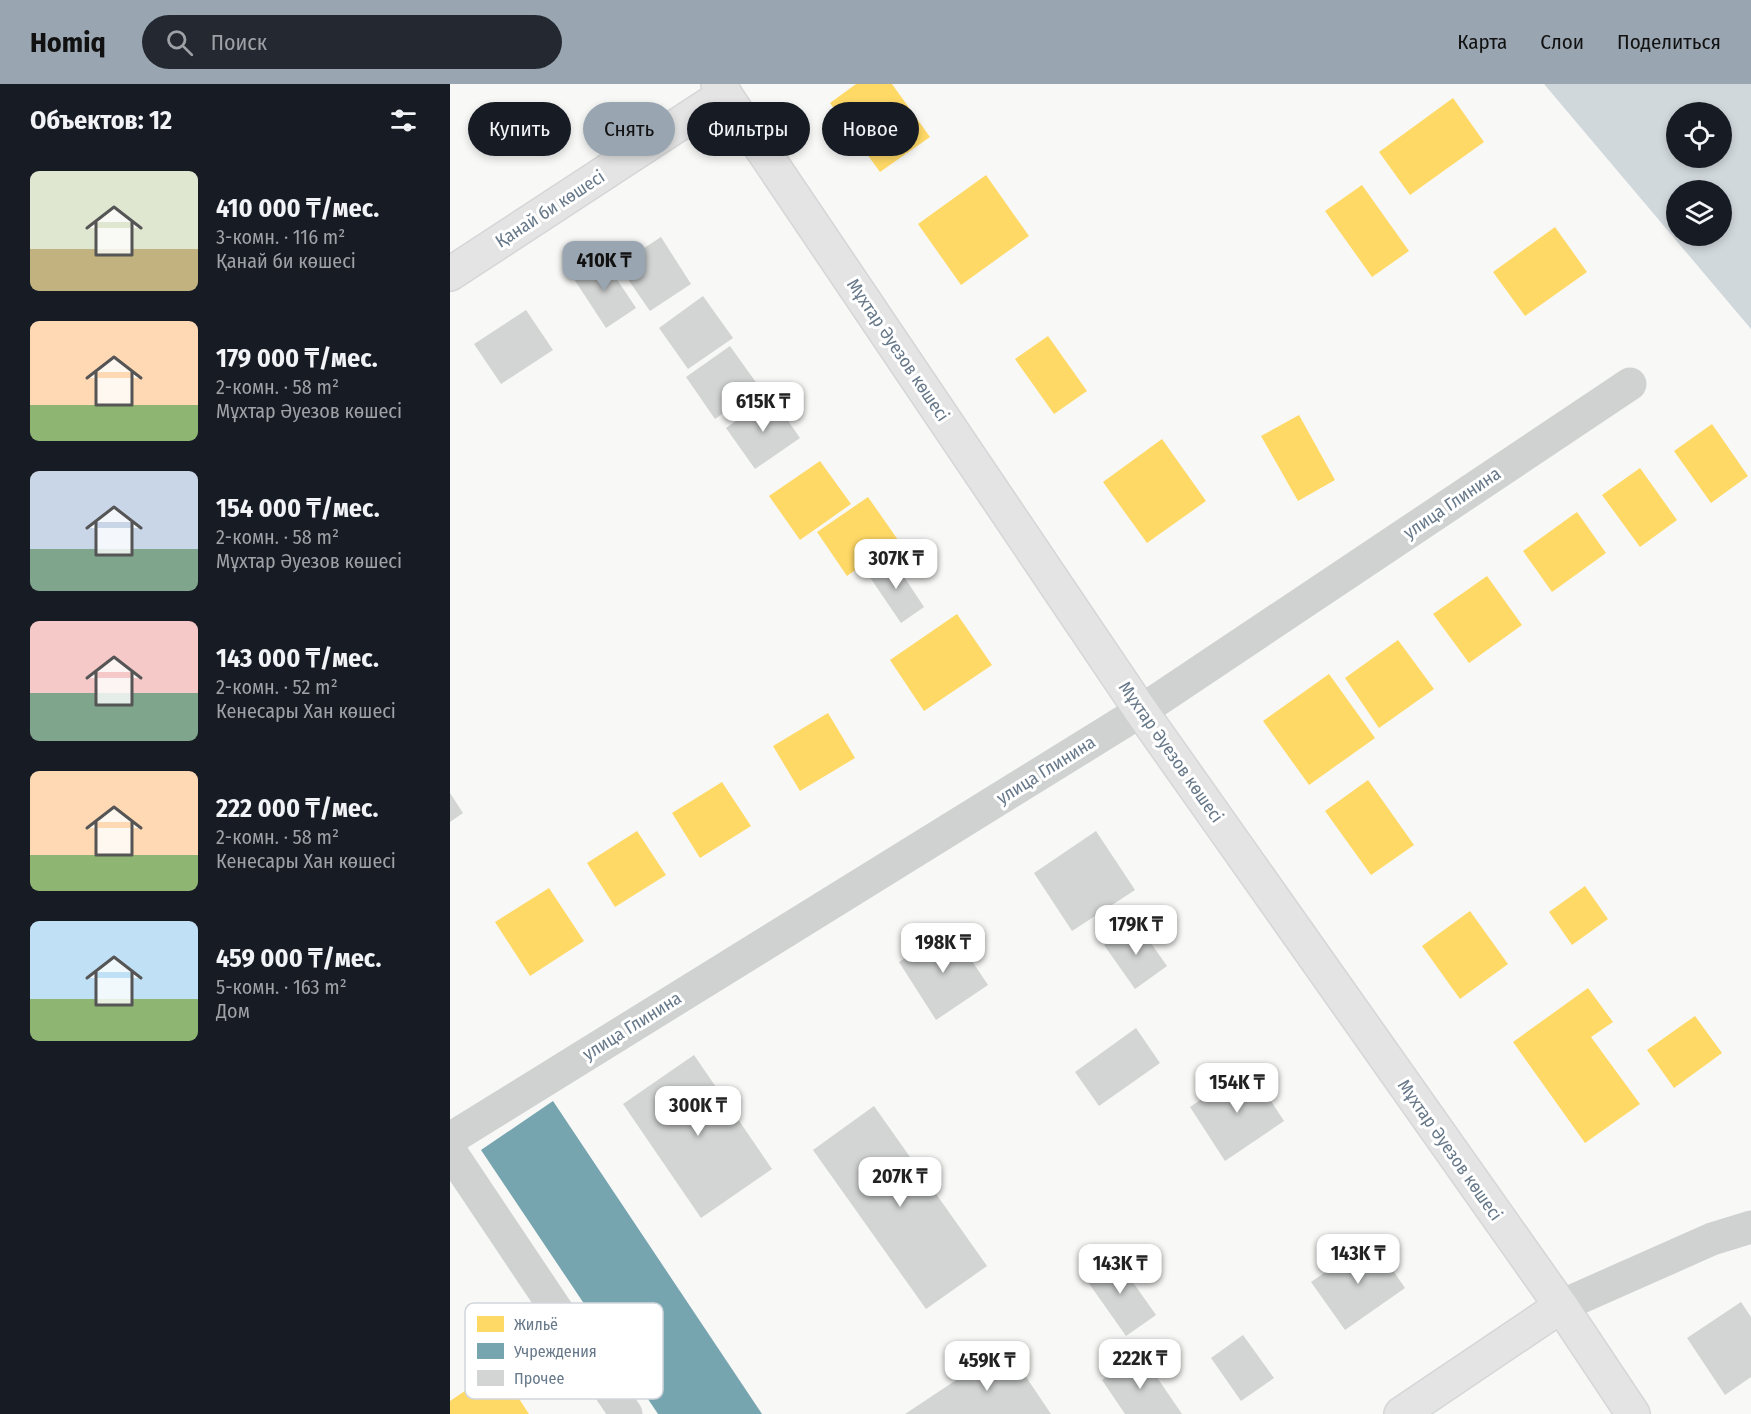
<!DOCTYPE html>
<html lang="ru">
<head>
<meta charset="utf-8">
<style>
	:root { --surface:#171b24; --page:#242831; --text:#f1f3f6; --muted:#9ea1a6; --accent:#99a5b0 }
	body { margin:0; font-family:"Fira Sans Condensed",sans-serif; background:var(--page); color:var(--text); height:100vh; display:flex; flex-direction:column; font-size:22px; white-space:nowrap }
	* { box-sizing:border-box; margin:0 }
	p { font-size:20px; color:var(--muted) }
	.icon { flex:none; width:33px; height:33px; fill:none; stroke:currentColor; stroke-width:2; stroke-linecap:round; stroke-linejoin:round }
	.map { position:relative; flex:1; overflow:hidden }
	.side { display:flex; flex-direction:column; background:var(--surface); width:450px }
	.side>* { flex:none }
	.top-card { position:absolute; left:18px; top:18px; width:570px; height:54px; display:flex; gap:12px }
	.fabs { position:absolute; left:1216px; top:18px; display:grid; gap:12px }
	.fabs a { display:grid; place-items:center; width:66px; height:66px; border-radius:50%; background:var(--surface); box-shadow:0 3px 9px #0003; font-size:30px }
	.price { position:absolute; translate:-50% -51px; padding:0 14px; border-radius:12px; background:#fff; color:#222; font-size:20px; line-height:39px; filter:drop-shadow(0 2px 3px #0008) }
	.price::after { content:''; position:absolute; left:50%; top:36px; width:18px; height:14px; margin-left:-9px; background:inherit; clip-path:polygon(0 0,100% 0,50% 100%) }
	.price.active { background:var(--accent); color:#111 }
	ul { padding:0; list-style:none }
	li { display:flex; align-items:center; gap:18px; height:150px; padding:0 30px }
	li span { display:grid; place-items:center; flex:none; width:168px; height:120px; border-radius:9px; color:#555 }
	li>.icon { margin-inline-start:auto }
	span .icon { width:72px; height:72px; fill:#fffc; stroke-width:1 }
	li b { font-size:26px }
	h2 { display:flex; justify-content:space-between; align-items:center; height:72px; padding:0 30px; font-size:26px }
	.tag { padding:0 21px; border-radius:27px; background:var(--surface); box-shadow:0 3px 9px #0003; font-size:21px; line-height:54px }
	.tag.active { background:var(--accent); color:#111 }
	header { display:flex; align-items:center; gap:36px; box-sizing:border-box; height:84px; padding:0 30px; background:var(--accent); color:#111 }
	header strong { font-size:28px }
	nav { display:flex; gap:33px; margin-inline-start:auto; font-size:21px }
	.search { width:420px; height:54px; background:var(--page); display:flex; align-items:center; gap:15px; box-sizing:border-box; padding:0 21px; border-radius:33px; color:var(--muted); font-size:22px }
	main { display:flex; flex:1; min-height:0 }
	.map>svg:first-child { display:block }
</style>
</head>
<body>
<header>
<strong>Homiq</strong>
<div class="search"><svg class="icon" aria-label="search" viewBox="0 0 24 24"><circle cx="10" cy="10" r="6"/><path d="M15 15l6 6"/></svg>Поиск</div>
<nav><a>Карта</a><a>Слои</a><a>Поделиться</a></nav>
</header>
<main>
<section class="side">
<h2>Объектов: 12<svg class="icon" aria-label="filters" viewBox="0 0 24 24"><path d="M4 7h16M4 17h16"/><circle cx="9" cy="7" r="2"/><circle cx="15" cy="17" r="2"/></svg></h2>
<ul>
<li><span style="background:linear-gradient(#dfe7d0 65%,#c2b280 0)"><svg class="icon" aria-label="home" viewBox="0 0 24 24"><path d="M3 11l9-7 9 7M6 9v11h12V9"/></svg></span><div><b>410 000 ₸/мес.</b><p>3-комн. · 116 m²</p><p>Қанай би көшесі</p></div></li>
<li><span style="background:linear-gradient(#ffd9b3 70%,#8fb573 0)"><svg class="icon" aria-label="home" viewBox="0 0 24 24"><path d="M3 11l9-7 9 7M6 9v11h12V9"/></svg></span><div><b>179 000 ₸/мес.</b><p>2-комн. · 58 m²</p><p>Мұхтар Әуезов көшесі</p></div></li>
<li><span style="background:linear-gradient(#c9d6e8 65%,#7fa58c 0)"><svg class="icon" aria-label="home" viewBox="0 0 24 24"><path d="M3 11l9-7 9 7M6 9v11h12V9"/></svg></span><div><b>154 000 ₸/мес.</b><p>2-комн. · 58 m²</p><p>Мұхтар Әуезов көшесі</p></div></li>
<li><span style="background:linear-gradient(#f6c9c9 60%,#7fa58c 0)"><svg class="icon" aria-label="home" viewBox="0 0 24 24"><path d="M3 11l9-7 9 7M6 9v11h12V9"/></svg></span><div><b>143 000 ₸/мес.</b><p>2-комн. · 52 m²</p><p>Кенесары Хан көшесі</p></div></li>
<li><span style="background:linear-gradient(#ffd9b3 70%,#8fb573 0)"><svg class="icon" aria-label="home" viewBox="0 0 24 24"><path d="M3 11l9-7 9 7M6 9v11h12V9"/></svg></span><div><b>222 000 ₸/мес.</b><p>2-комн. · 58 m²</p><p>Кенесары Хан көшесі</p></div></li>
<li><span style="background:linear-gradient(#bfe0f5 65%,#8fb573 0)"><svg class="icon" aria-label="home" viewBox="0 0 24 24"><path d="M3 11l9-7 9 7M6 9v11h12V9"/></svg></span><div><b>459 000 ₸/мес.</b><p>5-комн. · 163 m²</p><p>Дом</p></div></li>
</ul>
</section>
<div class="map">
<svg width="1301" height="1330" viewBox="0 0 1301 1330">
	<rect width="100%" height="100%" fill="#f8f8f7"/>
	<path fill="#d1d8dc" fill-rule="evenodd" d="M1094 0H1301V245ZM1227 28H1272V74H1227ZM1227 106H1272V152H1227Z"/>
	<g fill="#ffd966">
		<polygon points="406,0 442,0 480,53 430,88 380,19"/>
		<polygon points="1003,14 1034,58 960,111 929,68"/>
		<polygon points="536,91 579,152 511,201 468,140"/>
		<polygon points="912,101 959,167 922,193 875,127"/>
		<polygon points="1105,143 1137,188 1075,232 1043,188"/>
		<polygon points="598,252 637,307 604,330 565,275"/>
		<polygon points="849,331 885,396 848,417 811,352"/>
		<polygon points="1262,340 1298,392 1261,419 1224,367"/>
		<polygon points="712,355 756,417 697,459 653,398"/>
		<polygon points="370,377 401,420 350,456 319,412"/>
		<polygon points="1190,384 1227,436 1190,463 1152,411"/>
		<polygon points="418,413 448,456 397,492 367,448"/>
		<polygon points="1127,428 1156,469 1102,508 1073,467"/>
		<polygon points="1037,492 1072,541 1019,579 983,530"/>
		<polygon points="507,530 542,581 474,627 440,576"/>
		<polygon points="948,556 984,605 929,644 895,594"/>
		<polygon points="879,590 925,654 859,701 813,637"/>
		<polygon points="378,629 405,674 350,707 323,662"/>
		<polygon points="918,696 964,761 921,791 875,727"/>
		<polygon points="272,698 301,742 250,774 222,729"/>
		<polygon points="187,747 216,791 165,823 137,779"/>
		<polygon points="1135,802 1158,835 1122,861 1099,828"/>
		<polygon points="99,804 134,857 80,892 45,838"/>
		<polygon points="1020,827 1058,880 1010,915 972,862"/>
		<polygon points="1138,904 1163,938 1141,953 1190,1020 1135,1059 1063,958"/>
		<polygon points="1245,932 1272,969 1224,1004 1197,966"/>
		<polygon points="49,1284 79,1330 0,1330 0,1317"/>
	</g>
	<polygon fill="#76a5af" points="103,1017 312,1330 208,1330 31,1066"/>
	<g fill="#d3d4d4">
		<polygon points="211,153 241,200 200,227 168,181"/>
		<polygon points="152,173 186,224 156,244 122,192"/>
		<polygon points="253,212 283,254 238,285 209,244"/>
		<polygon points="76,226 103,266 51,300 24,260"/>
		<polygon points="280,262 310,304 265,335 236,293"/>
		<polygon points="321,312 350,354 305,385 276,344"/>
		<polygon points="441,473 474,523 451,539 417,489"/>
		<polygon points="0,709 13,729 0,738"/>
		<polygon points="646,747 685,806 622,847 584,789"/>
		<polygon points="686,838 717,882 685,905 654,861"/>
		<polygon points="500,844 538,901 486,936 449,878"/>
		<polygon points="686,944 710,979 649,1022 625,988"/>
		<polygon points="244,971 322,1085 251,1134 173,1020"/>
		<polygon points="799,983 834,1037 775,1077 740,1023"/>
		<polygon points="424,1022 537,1182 476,1225 363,1066"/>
		<polygon points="922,1156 955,1204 895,1246 861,1198"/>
		<polygon points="663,1170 706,1231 676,1252 633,1191"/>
		<polygon points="1291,1218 1301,1233 1301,1293 1275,1311 1237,1254"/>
		<polygon points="793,1251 824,1294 791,1317 761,1274"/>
		<polygon points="556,1263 601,1330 455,1330"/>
		<polygon points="691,1270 732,1330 675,1330 652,1296"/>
	</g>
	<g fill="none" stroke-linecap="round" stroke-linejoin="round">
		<defs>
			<g id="secondary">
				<polyline points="268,0 691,627 1111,1222 1183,1330"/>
				<polyline points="0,190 275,10"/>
				<polyline points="951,1330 1111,1222"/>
			</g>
		</defs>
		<use href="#secondary" stroke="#d5d6d7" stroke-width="36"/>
		<g stroke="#d0d2d2" stroke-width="33">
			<polyline points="0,1055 691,627 1180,300"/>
			<polyline points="0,1067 176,1330"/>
			<polyline points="1111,1222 1262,1155 1301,1143"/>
		</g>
		<use href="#secondary" stroke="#e3e4e3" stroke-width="33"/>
	</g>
	<g text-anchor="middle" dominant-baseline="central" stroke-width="6" stroke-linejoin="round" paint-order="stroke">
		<g font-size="18" fill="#667889" stroke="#fff">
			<text transform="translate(100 125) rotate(-33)">Қанай би көшесі</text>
			<text transform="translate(448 266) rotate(56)">Мұхтар Әуезов көшесі</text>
			<text transform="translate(1002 419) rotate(-34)">улица Глинина</text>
			<text transform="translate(721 668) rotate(55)">Мұхтар Әуезов көшесі</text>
			<text transform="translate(596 686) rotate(-32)">улица Глинина</text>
			<text transform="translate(182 942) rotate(-32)">улица Глинина</text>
			<text transform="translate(1000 1066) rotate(55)">Мұхтар Әуезов көшесі</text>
		</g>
	</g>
	<rect x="15" y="1219" width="198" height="96" rx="9" fill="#fff" stroke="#d1d6dc" stroke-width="1.5"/>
	<rect x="27" y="1232" width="27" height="16" fill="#ffd966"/>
	<rect x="27" y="1259" width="27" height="16" fill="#76a5af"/>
	<rect x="27" y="1286" width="27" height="16" fill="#d3d4d4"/>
	<g font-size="16" fill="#667889">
		<text x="64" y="1246">Жильё</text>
		<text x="64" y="1273">Учреждения</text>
		<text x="64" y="1300">Прочее</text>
	</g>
</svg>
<div class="fabs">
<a><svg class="icon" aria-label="locate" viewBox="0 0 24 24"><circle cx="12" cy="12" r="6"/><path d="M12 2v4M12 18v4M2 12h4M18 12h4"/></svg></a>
<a><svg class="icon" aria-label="layers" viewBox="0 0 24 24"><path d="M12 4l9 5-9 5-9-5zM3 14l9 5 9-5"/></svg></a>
</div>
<b class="price active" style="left:154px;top:208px">410K ₸</b>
<b class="price" style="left:313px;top:349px">615K ₸</b>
<b class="price" style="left:446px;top:506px">307K ₸</b>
<b class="price" style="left:686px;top:872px">179K ₸</b>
<b class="price" style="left:493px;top:890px">198K ₸</b>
<b class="price" style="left:787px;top:1030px">154K ₸</b>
<b class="price" style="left:248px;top:1053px">300K ₸</b>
<b class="price" style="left:450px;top:1124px">207K ₸</b>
<b class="price" style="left:908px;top:1201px">143K ₸</b>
<b class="price" style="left:670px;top:1211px">143K ₸</b>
<b class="price" style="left:690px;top:1306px">222K ₸</b>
<b class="price" style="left:537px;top:1308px">459K ₸</b>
<div class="top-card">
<a class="tag">Купить</a>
<a class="tag active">Снять</a>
<a class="tag">Фильтры</a>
<a class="tag">Новое</a>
</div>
</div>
</main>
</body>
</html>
